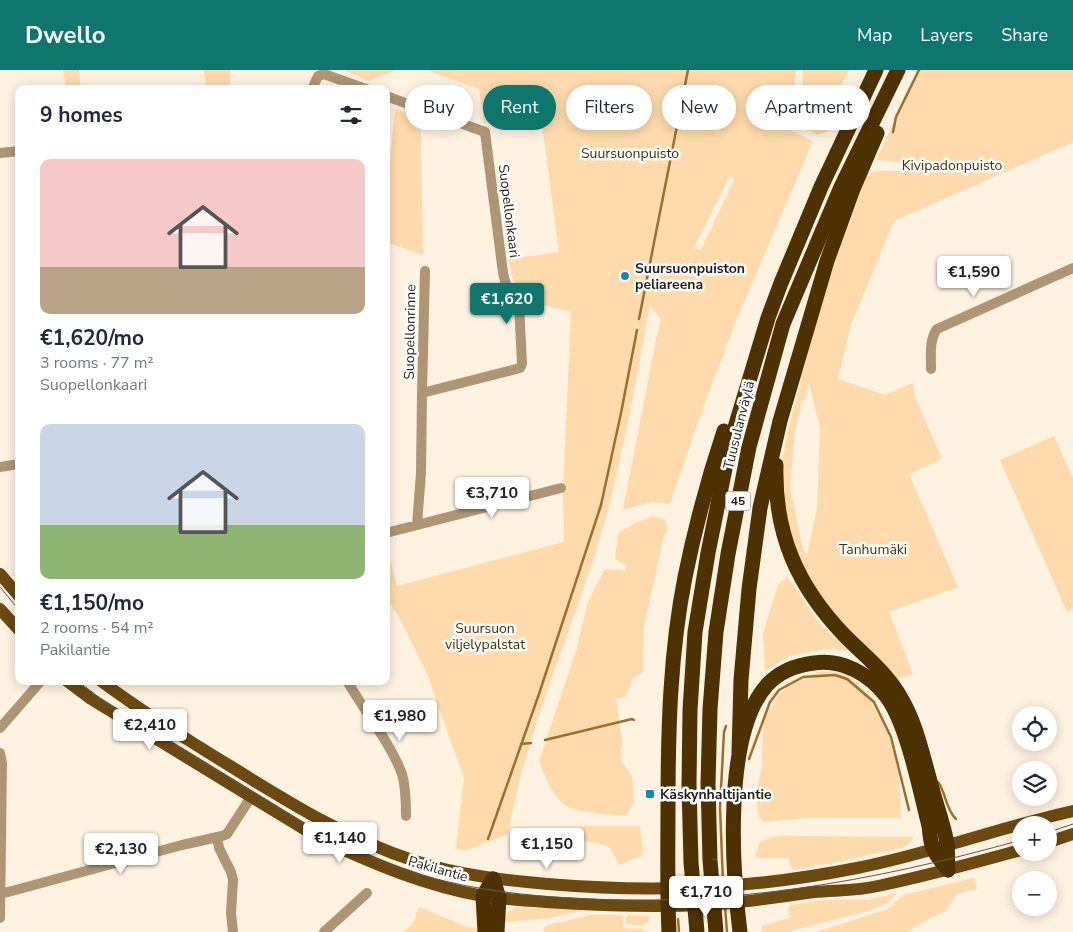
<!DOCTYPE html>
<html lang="en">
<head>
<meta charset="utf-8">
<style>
	:root { --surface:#fff; --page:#f2f2f3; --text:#1f2937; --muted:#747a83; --accent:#0f766e }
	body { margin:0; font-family:"Nunito Sans",sans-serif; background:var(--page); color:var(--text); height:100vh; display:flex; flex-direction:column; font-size:19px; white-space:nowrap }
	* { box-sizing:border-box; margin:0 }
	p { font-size:16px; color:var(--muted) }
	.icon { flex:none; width:28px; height:28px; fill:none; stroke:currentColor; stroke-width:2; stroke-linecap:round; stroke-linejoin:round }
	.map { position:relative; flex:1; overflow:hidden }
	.drawer { position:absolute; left:15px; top:15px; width:375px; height:600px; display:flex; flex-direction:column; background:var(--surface); border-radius:10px; box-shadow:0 2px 12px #0003 }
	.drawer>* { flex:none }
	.top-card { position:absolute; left:405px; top:15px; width:475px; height:45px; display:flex; gap:10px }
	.buttons { position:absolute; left:1012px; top:636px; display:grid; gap:10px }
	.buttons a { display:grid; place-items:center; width:45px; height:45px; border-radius:50%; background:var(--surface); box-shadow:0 2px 12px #0003; font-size:25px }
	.price { position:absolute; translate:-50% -42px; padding:0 11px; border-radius:5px; background:#fff; color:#222; font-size:16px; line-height:32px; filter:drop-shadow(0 1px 2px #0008) }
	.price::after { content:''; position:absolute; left:50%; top:30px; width:15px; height:11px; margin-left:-8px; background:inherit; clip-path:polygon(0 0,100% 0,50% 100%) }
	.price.on { background:var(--accent); color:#fff }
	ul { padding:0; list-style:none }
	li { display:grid; align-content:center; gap:10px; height:265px; padding:0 25px }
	li span { display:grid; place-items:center; height:155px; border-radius:10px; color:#555 }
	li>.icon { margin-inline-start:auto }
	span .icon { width:90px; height:90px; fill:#fffc; stroke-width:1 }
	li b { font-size:21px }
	h2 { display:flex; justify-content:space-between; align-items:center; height:60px; padding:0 25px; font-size:21px }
	.tag { padding:0 18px; border-radius:22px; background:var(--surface); box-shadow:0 2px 12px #0003; font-size:18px; line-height:45px }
	.tag.on { background:var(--accent); color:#fff }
	header { display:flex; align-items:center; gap:30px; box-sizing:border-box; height:70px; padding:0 25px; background:var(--accent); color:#fff }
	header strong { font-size:24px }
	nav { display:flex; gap:28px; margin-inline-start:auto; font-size:18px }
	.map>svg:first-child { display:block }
</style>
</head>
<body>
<header>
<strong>Dwello</strong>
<nav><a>Map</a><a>Layers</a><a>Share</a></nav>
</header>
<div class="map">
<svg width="1073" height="862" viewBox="0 0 1073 862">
	<rect width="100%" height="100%" fill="#fff2e1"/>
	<g fill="#fedaac" fill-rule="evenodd">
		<polygon points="63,0 79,0 81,19 66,19"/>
		<polygon points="204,0 230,0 230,19 206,19"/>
		<polygon points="345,0 396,0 368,11"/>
		<path d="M427 0H796L792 37 793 50 764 42 750 34 747 39 813 71 734 256 702 341 670 434 652 432 623 440 656 270 661 250 650 235C635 316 621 400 597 479 567 573 525 667 508 764L465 781 456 779 464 708 427 604 398 545 386 528V473L397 516 564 472 563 423 571 242 526 230 524 224 512 208 509 189 559 182 540 40 487 22 491 53H484L479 19ZM730 106 734 110 701 180 694 178Z"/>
		<polygon points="803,0 849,0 832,32 826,36 818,37 816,40 827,47 827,62 817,65 807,59 802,51"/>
		<path d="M920 0H1073V72L894 151 851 255 838 309 885 325 913 313 915 327 942 389 909 404 958 517 889 542 913 604 896 610 827 537 799 492 788 457 782 422V391L788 360 822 229 867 103 880 101H917L920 94 876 90ZM809 313 820 357 817 438 807 485 803 480 790 417 795 360 801 339V334L805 328Z"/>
		<polygon points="395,39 419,48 421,66 423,185 386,172 386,134"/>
		<polygon points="1054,366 1073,408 1073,539 1067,542 1000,390"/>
		<path d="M654 446 665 450 668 460 664 466 644 556 643 602 633 608 626 626 616 629 622 671 621 690 632 707 634 733 625 746C608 744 586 743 571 738 555 733 544 705 539 691L576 581 588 531 605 499 626 500V495L615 489 618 463 639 451Z"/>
		<polygon points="787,507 822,556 849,581 829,579 789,586 765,601 763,563 778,515"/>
		<polygon points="822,601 847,604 868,623 887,660 899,702 901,748 808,748 764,752 758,746 756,723 762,697 763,653 778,625 800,608"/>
		<polygon points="585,756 640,756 643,785 619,795 610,777 594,772 578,771 568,765 573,759"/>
		<polygon points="782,766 913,767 913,769 907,775 901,778 838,792 793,800 791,797 789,788 761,788 755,786 760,772 772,767"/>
		<polygon points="974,808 977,819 956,824 946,841 914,857 909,862 816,862 888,839 903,825"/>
		<polygon points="897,823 888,833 872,840 787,862 764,862 761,859 762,856 790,848 788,838 791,835 824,830 867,830"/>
		<polygon points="419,837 467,857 477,858 479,862 403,862 413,854"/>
		<polygon points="518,837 580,840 582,841 549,848 506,852 504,850 508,842"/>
		<polygon points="591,845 621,845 623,847 623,858 642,859 647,862 544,862 544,858 547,855"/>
		<polygon points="628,845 650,846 649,851 642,856 626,854 626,847"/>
	</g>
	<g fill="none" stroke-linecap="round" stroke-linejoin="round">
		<g stroke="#997030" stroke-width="2.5">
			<polyline points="893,62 896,47 919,0"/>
			<polyline points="639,249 688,0"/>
			<polyline points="545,670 632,649 634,650"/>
			<polyline points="521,674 531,673"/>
			<polyline points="749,689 770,632 779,620 803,607 835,605 847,609 874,632 891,667 909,740"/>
			<path d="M938 712C946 723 946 740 956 749"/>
			<polyline points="488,769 539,624 601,435 621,343 637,260"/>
			<polyline points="723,812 720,738 724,662 726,656"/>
			<polyline points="725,837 727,862"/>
			<polyline points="678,849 679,862"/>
		</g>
		<g stroke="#ae9574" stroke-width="10">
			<polyline points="312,19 318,6 324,4 366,19"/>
			<polyline points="386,26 485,62 503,203 506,215 515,225 519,234 522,294 520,298 422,323 421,403 417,455 386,463"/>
			<polyline points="0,83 19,81"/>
			<path d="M931 299C931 286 929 270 937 259L1073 198"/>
			<polyline points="422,323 425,201"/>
			<polyline points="0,397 19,394"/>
			<polyline points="417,455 561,418"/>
			<path d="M347 611C364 640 391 674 402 704 406 718 406 732 406 746"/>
			<polyline points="0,658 41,611"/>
			<polyline points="0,683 2,693 0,848"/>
			<polyline points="217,767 219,778 231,802 233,810 231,843 233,862"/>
			<polyline points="1,823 8,822 182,775 222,766 227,764 251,727"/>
			<polyline points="324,862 367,823"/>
		</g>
		<g stroke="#6b4910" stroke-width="12">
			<polyline points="0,504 19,526"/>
			<polyline points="0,539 19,560"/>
			<path d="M67 611 91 629 322 770C374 794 426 816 483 826 509 830 535 831 562 833 610 836 657 837 705 835 742 833 778 827 814 822 836 820 857 821 878 816 926 806 974 793 1021 780"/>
			<path d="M101 611C144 643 189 671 235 699 293 735 350 770 415 791 458 805 503 810 548 814 656 823 751 819 857 798 930 784 1000 757 1073 741"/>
			<polyline points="1049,772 1073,764"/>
		</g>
		<g stroke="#4e3100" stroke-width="15">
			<path d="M776 395C774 465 798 517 845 566 865 586 887 603 901 628 916 653 922 683 930 711 935 731 943 752 947 773 948 782 947 791 948 800"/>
			<polyline points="739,682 741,610 749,519 760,438 780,351 827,191 853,119 877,63"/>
			<polyline points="493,809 499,828 497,862"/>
			<polyline points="485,862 483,826 493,809"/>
			<path d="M669 862C667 820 668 779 668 737 668 660 670 583 685 507 695 458 708 409 724 361"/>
			<polyline points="697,862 691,792 689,715 690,640 695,562 708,483 730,374 768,248 781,213 821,117 876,0"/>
			<polyline points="716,862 710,790 708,714 710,639 716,562 728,484 749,377 783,254 841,117 898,0"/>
			<path d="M740 862C732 799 723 664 767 615 779 602 797 595 814 593 843 589 869 604 886 626 907 653 920 721 929 756 930 763 930 771 933 778 936 786 943 793 948 800"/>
		</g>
		<g stroke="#5e574d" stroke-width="1">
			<polyline points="0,517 19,540"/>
			<path d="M78 611C123 648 176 676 227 706 277 736 326 770 381 791 440 815 505 824 568 828 724 838 872 812 1021 770"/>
			<polyline points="1049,762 1073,754"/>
		</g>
	</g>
	<g fill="#118aad" stroke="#fff" stroke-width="2">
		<circle cx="625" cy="206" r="5"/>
		<rect x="645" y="719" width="10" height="10" rx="2.5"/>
	</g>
	<g text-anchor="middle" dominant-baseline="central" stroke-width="5" stroke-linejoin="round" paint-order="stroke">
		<rect fill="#fff" stroke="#65625c" stroke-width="1" x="725.5" y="421.5" width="25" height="19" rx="4"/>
		<g font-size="12" font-weight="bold" fill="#231e16">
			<text x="738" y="431">45</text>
		</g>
		<g font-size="14" fill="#472f09" stroke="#fff">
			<text x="630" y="83">Suursuonpuisto</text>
			<text x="952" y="95">Kivipadonpuisto</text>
			<text x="873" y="479">Tanhumäki</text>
			<text x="485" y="558">Suursuon<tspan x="485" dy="16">viljelypalstat</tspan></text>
		</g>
		<g font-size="14" fill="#231e16" stroke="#fff">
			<text transform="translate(509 141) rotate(83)">Suopellonkaari</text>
			<text transform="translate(410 262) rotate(-89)">Suopellonrinne</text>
			<text transform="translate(739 355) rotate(-76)">Tuusulanväylä</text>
			<text transform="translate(438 799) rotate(16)">Pakilantie</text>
		</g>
		<g font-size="14" font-weight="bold" fill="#231e16" stroke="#fff" text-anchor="start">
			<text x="635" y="198">Suursuonpuiston<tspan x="635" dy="16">peliareena</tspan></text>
			<text x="660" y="724">Käskynhaltijantie</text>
		</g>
	</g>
</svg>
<div class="buttons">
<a><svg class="icon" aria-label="locate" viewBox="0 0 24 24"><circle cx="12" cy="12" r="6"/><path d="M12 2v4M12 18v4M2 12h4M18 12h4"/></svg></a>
<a><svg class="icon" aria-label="layers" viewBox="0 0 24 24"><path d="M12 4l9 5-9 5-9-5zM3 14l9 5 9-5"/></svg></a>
<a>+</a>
<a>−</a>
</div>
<b class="price" style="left:974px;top:228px">€1,590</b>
<b class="price on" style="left:507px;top:255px">€1,620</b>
<b class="price" style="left:492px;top:449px">€3,710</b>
<b class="price" style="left:400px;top:672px">€1,980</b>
<b class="price" style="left:150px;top:681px">€2,410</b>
<b class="price" style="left:340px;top:794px">€1,140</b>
<b class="price" style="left:547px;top:800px">€1,150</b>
<b class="price" style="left:121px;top:805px">€2,130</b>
<b class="price" style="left:706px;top:848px">€1,710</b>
<div class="top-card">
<a class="tag">Buy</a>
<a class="tag on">Rent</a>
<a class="tag">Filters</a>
<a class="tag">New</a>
<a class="tag">Apartment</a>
</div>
<section class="drawer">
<h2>9 homes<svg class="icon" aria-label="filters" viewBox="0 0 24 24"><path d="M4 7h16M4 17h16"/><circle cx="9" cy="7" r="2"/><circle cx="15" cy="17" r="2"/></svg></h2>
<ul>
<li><span style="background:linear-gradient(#f6c9c9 70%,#b9a48a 0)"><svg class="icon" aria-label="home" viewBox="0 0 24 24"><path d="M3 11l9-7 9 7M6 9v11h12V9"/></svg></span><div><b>€1,620/mo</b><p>3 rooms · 77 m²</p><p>Suopellonkaari</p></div></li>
<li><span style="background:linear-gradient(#c9d6e8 65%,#8fb573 0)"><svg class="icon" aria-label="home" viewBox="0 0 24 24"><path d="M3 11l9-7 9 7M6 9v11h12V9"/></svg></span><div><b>€1,150/mo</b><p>2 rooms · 54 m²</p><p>Pakilantie</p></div></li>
</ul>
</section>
</div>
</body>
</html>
